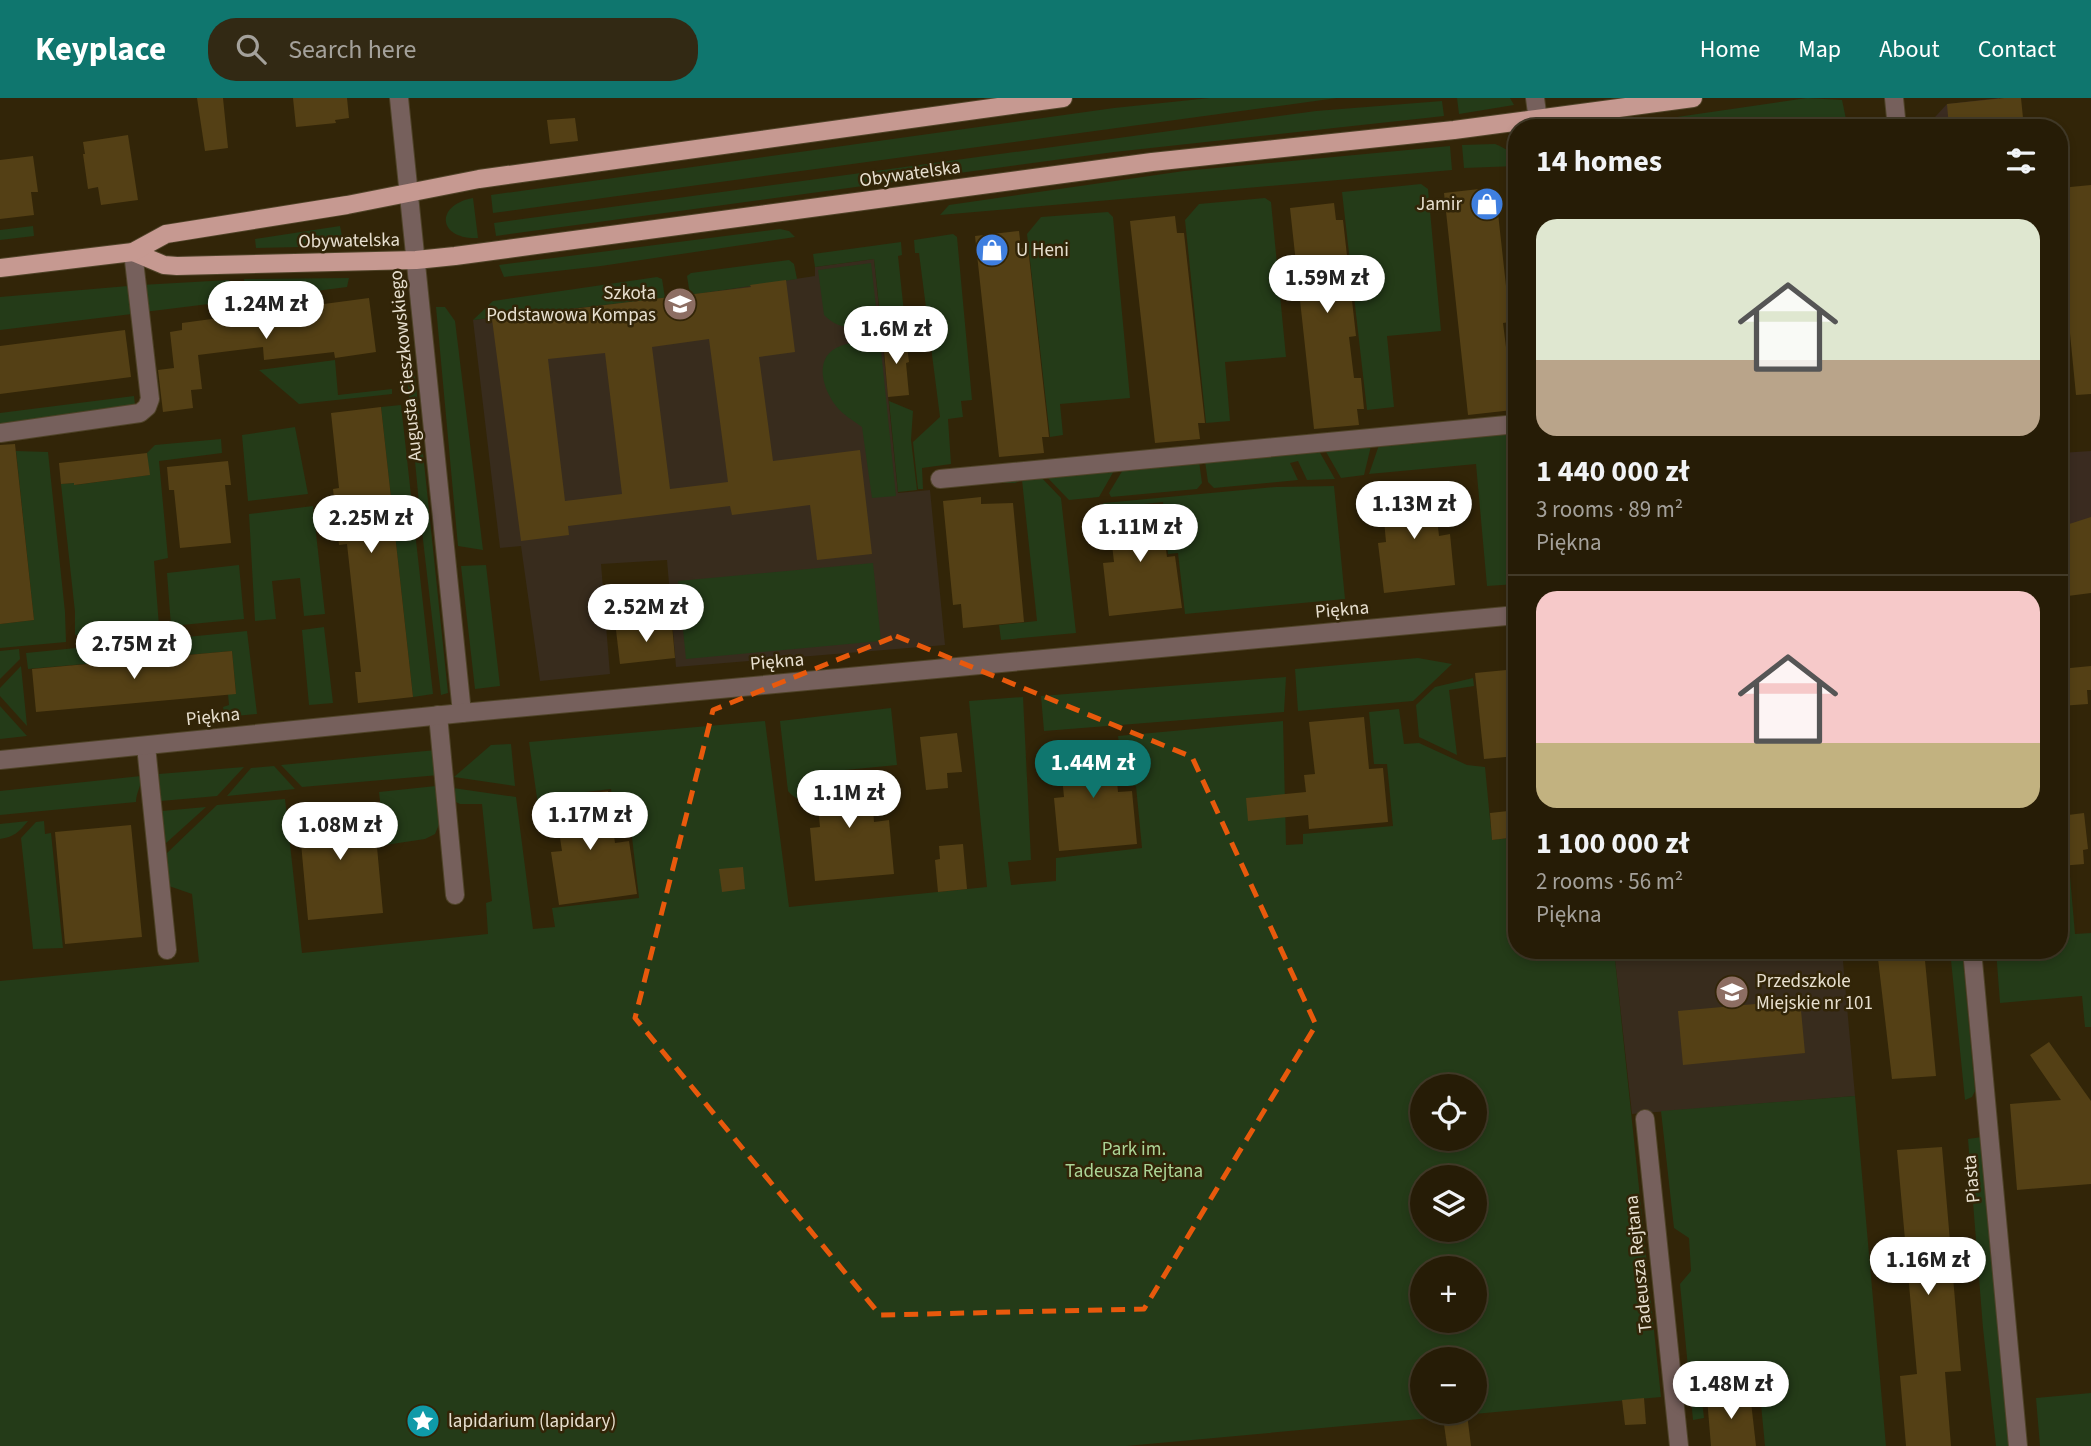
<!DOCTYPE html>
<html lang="en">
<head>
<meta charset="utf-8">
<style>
	:root { --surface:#261c06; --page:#322914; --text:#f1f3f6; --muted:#a4a19b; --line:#423a28; --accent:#0f766e }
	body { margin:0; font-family:"Source Sans 3",sans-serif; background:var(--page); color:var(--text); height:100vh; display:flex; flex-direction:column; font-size:26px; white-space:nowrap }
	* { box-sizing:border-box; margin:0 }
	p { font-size:23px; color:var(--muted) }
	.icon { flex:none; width:38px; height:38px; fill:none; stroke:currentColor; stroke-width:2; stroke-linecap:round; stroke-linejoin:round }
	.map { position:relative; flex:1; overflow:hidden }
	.side { position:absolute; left:1508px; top:21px; width:560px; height:840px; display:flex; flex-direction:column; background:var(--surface); border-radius:28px; box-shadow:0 4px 10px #0003,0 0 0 2px var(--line) }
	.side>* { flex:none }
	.fabs { position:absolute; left:1410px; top:976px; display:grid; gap:14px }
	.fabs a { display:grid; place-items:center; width:77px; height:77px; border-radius:50%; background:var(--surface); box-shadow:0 4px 10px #0003,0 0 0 2px var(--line); font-size:35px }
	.price { position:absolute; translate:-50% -60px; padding:0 16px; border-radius:24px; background:#fff; color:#222; font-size:23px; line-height:46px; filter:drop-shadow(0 2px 4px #0008) }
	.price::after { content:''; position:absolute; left:50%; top:42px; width:21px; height:16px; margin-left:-10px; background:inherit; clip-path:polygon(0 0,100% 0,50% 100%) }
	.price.current { background:var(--accent); color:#fff }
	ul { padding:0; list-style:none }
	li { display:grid; align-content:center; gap:14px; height:371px; padding:0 28px }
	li+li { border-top:2px solid var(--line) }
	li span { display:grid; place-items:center; height:217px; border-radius:21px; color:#555 }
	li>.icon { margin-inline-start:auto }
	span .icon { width:126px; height:126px; fill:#fffc; stroke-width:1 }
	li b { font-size:30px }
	h2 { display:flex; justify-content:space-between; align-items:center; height:84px; padding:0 28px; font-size:30px }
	header { display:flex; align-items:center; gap:42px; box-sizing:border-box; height:98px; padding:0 35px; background:var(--accent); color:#fff }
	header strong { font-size:33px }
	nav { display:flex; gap:38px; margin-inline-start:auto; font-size:24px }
	.search { width:490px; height:63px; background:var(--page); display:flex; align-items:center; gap:18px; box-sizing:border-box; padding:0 24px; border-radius:28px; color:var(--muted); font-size:26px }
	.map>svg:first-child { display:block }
</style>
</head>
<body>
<header>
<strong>Keyplace</strong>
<div class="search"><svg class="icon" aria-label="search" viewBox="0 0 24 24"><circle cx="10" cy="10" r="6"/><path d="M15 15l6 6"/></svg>Search here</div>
<nav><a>Home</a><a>Map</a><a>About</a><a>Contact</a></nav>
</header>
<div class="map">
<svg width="2091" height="1348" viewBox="0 0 2091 1348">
	<rect width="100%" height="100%" fill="#322508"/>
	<g fill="#3a2b20">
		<polygon points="1999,0 2002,30 1925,30 1947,6"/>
		<polygon points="2091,353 2091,472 2060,475 2060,355"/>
	</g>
	<g fill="#382c1d">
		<polygon points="874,161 898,395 930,392 945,547 676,569 667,462 601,466 610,576 540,583 521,448 500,450 473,222 690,197 815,178 815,169"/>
		<polygon points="1614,852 1842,852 1855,998 1632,1016"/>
	</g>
	<g fill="#243b18" fill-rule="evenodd">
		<polygon points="1210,0 1337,0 493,115 491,97 1114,10"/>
		<polygon points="1457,0 1510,0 1514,7 1459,16"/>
		<polygon points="1807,0 1842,2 1846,21 1843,30 1622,30 1622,27"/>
		<polygon points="1442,3 1444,18 1114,54 496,138 494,125 1316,13"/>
		<path d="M1495 46C1505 50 1516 56 1517 68L1464 70 1462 47Z"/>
		<polygon points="1450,48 1452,72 940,117 949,107 1184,73"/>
		<polygon points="1421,86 1428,91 1441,233 1387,238 1394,309 1367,312 1342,94"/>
		<path d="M473 100 478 140C438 142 434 107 473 100Z"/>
		<polygon points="1265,100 1271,104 1286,259 1225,264 1230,323 1206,325 1185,122 1199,106"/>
		<polygon points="1108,114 1113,119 1130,300 1060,306 1063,337 1050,339 1027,136 1041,119"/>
		<polygon points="33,128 34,138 0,142 0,132"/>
		<polygon points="340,128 344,148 256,150 255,141"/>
		<polygon points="780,131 789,133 795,139 601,168 504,179 499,167"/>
		<polygon points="953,136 957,139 972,302 961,303 963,319 948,321 951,366 922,370 923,391 918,391 913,344 940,319 919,155 915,155 914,142"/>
		<polygon points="901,144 902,157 898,158 905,224 881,226 874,161 815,169 813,156"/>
		<polygon points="789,162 794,166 797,181 690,197 687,178 691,175"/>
		<path d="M871 165 878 226C856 228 842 235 824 217L818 172Z"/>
		<polygon points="657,179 662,181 665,200 473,222 493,203"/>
		<polygon points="349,180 347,189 247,202 244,181"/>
		<polygon points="229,182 233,203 144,214 141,187"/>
		<polygon points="128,188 132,216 0,232 0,199"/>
		<polygon points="436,209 445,209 455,223 483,452 458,448"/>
		<path d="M880 242 896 398 872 400 862 329C854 323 843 317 836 308 823 291 814 262 836 250 849 243 867 243 880 242Z"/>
		<polygon points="335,262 338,297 392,291 392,296 299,306 259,272"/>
		<polygon points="407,278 415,278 448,595 441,597 420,416"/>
		<polygon points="134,298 135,307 0,326 0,315"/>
		<polygon points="889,303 913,313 911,342 917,392 898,394"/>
		<polygon points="401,307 433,596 413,599 381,309"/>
		<polygon points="295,329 308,396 248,403 242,337"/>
		<polygon points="1517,334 1517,486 1487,488 1476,366 1369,376 1379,347"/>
		<polygon points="221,341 222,355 159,363 168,460 154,463 159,528 75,537 75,514 61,386 74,385 75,387 149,377 147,355 155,347"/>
		<polygon points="1371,348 1364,377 1341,380 1325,352"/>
		<polygon points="16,353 48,354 65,514 66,544 0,550 0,526 34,522"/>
		<polygon points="1319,353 1335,381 1307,382 1298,363 1290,365 1298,382 1214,390 1208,384 1205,363"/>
		<polygon points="1199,363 1202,385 1197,391 1111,399 1109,395 1124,370"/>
		<polygon points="1115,371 1099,399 1069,402 1045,377"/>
		<polygon points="1038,376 1061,400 1076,535 1001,542 999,527 1037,523 1022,382 1015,385 987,385 987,381"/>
		<polygon points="1334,388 1345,501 1185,516 1178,455 1168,456 1163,404 1106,410 1109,443 1101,445 1098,410 1104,405 1276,389"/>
		<polygon points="313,408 325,516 304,518 300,480 272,483 276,521 255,523 249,416"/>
		<polygon points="873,465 881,543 686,561 678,483"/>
		<polygon points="239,467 244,521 171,528 167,475"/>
		<polygon points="486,467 500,588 475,591 461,468"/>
		<polygon points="324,529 333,605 309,607 302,532"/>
		<polygon points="247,533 257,616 225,619 223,609 229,607 228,596 236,595 232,553 28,571 26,555"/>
		<polygon points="19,551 20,561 0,581 0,553"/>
		<polygon points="1418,560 1452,566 1413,603 1298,613 1295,571"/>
		<polygon points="21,568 27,628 0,598 0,590"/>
		<polygon points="1286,579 1284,614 1044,633 1041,598"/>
		<polygon points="1473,580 1474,588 1449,592 1457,657 1419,639 1416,607 1435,589"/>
		<path d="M1023 599 1031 762 1008 764 1011 787 1056 783V760L1142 750 1136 688H1124L1118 638 1283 623 1286 747 1303 746V736L1393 728 1387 666H1374L1369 614 1399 611 1404 646 1419 645 1467 667 1485 669 1492 742 1517 739V852H1614L1661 1299 1126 1348H0V883L199 864 192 796 169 788 167 755 217 707 285 701 302 855 488 836 486 805 492 803 482 706H460L456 704 453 690 516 699 533 831 555 829 552 810 639 800 632 739 617 740 611 691 552 698 557 732 541 728 529 644 765 623 789 809 987 789 969 603ZM1423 989H1475V1041H1423ZM1423 1080H1475V1132H1423ZM1423 1171H1475V1223H1423ZM1423 1262H1475V1314H1423Z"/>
		<polygon points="0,608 27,638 0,641"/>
		<path d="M891 610 897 667 814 675 816 704C805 704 795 702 788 693L780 623Z"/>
		<polygon points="511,646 515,688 454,679 491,647"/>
		<polygon points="436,652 439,677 302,689 281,667"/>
		<polygon points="274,668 295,691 227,698 251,670"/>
		<polygon points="244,669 217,698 161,703 159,676"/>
		<path d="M141 678C142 688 136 694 136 704L0 717V693Z"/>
		<polygon points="436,688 440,724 435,736 425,741 385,747 379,694"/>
		<polygon points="206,709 165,746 162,713"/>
		<path d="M28 723C19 734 14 739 0 741V726Z"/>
		<polygon points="44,723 45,736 51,735 63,850 33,851 21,740 36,724"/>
		<polygon points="2069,767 2075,836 2091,835 2091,929 2085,929 2082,898 2000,905 1996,852 2060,852 2060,768"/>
		<polygon points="1950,852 1962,852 1975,993 1972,999 1965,1002"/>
		<polygon points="1855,998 1886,1348 1765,1348 1760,1296 1702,1302 1704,1320 1693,1322 1680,1186 1691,1173 1689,1140 1674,1130 1661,1013"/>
		<polygon points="1982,1039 2009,1348 1996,1348 1983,1230 1968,1041"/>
		<polygon points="2091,1295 2091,1348 2040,1348 2036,1300"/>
	</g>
	<g fill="#544015" fill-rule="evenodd">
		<polygon points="197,0 223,0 228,50 205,53"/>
		<polygon points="293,0 347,0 349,20 335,22 336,25 296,29"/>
		<polygon points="2004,0 2021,0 2024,30 1949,30 1947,6"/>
		<polygon points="575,20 578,43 550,46 547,22"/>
		<polygon points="128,37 138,102 101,107 98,89 88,91 83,56 85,56 83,44"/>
		<polygon points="33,58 38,94 31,94 34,117 0,121 0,62"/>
		<polygon points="2091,87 2091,296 2076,297 2060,133 2060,90"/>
		<polygon points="1488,90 1490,107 1497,106 1510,224 1503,225 1508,265 1515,265 1517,296 1511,297 1513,312 1468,317 1444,95"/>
		<polygon points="1334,105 1336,122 1343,122 1356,238 1349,239 1354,280 1361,280 1364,311 1357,311 1359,327 1314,331 1290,110"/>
		<polygon points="1175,118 1177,135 1184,135 1205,325 1198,325 1200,341 1155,345 1130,123"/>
		<polygon points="1019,133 1021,150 1028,149 1049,339 1042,339 1044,355 999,359 975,138"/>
		<path d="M786 182 795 254 759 259 773 363 860 352 872 456 817 462 810 407 732 417 730 408 568 428 569 437 521 443 492 221 751 189 750 187ZM709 241 728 384 670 391 652 249ZM605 255 622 396 565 403 548 261Z"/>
		<polygon points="369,200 376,254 335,260 334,254 264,262 263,249 198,257 202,291 191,292 193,310 163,314 158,272 174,270 170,234 182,232 182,225"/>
		<polygon points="125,232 131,279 0,296 0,248"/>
		<polygon points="906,239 909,264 906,265 909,297 888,299 883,241"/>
		<polygon points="381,309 413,599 358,605 355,574 361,574 347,446 339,447 333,391 339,390 331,315"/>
		<polygon points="15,346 34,522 0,526 0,347"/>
		<polygon points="147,355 150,377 74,387 74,385 61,386 59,365"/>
		<polygon points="228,363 231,387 225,387 231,445 180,450 174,392 169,392 167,369"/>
		<polygon points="1433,384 1439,438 1450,436 1455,487 1384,495 1378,445 1386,444 1381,389"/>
		<polygon points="981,399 981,406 1013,405 1024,524 963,530 961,506 953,507 943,403"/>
		<polygon points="1160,406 1167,459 1175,458 1182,510 1109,518 1103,465 1114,464 1108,412"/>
		<polygon points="2091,419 2091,495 2060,499 2060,429"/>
		<polygon points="672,527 675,560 620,566 616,532"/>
		<polygon points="232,553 236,596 36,614 32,571"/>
		<polygon points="2091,568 2091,592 2087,592 2088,606 2060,608 2060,571"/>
		<polygon points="1517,571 1517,658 1484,661 1475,575"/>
		<polygon points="1364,619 1369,671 1383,670 1388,724 1309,731 1308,717 1248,723 1246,700 1306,694 1304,677 1315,676 1309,624"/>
		<polygon points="957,635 962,674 947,675 948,690 926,692 920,639"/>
		<polygon points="1113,642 1118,694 1132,693 1137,746 1059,753 1054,700 1064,699 1059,647"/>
		<polygon points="870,672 874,724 889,722 894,776 815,783 810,730 820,729 815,676"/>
		<polygon points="608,693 615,745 629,743 637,796 559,807 551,754 562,753 554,700"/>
		<polygon points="373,705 383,815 308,822 298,712"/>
		<polygon points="1517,712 1517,739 1492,742 1490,715"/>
		<polygon points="2084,715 2088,751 2083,752 2084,766 2060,768 2060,718"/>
		<polygon points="131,727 142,839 65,846 55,734"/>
		<polygon points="963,746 967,791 938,794 935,762 940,761 939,748"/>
		<polygon points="743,769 745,791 722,794 719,771"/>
		<polygon points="1877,852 1924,852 1936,978 1892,981"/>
		<polygon points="1800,902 1805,955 1683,967 1678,913"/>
		<polygon points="2049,944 2091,1003 2091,1086 2017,1092 2010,1006 2061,1002 2030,957"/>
		<polygon points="1942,1049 1961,1273 1945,1274 1951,1348 1906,1348 1900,1278 1917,1276 1897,1052"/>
		<polygon points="1750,1295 1756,1348 1711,1348 1707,1300"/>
		<polygon points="1644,1300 1646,1326 1625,1327 1622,1302"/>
		<polygon points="1467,1316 1471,1348 1447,1348 1443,1319"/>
	</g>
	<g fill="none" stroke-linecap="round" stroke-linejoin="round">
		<defs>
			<g id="minor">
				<polyline points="399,0 462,615"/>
				<polyline points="1535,0 1539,30"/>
				<polyline points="1894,0 1897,30"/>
				<polyline points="0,335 140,315 147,309 150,301 133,154"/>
				<polyline points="940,381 1517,326"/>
				<polyline points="438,617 455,797"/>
				<polyline points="146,648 167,852"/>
				<polyline points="0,662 462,615 1517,517"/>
				<polyline points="1972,852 2018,1348"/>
				<polyline points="1645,1021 1679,1348"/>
			</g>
			<g id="major">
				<polyline points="133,154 164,167 177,168 416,162 455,158 1152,64 1454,32 1693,0"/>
				<polyline points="0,170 133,154 166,136 347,107 479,81 1063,0"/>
			</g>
		</defs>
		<use href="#minor" stroke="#4f4328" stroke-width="20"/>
		<use href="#major" stroke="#4f4328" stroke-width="20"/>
		<use href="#minor" stroke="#76605c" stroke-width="18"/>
		<use href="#major" stroke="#c69991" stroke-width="18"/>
	</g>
	<path fill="none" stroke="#e8590c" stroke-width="5" stroke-dasharray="14 9" stroke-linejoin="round" d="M896 538 1192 659 1316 927 1144 1211 880 1217 635 920 713 612Z"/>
	<defs>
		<symbol id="shop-disc" viewBox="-11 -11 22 22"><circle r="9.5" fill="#3f7fe0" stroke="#322508"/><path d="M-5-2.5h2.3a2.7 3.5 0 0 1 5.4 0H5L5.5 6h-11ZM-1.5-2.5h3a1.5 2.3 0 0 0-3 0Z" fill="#fff"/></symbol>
		<symbol id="school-disc" viewBox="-11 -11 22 22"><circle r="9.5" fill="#8d6e63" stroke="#322508"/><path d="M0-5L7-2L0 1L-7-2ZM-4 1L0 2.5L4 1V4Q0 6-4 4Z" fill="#fff"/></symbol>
		<symbol id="sight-disc" viewBox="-11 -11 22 22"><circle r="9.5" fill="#0f9aa8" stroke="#322508"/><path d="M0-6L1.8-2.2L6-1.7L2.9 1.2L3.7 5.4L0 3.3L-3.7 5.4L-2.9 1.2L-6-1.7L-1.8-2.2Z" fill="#fff"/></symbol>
	</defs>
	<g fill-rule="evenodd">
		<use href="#shop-disc" x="1468" y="87" width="38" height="38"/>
		<use href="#shop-disc" x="973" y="133" width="38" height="38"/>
		<use href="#school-disc" x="661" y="187" width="38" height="38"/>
		<use href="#school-disc" x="1713" y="875" width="38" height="38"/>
		<use href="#sight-disc" x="404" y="1304" width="38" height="38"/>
	</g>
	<g text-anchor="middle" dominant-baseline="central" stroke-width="5" stroke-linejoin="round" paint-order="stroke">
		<g font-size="19" fill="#e7dfcf" stroke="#322508">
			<text transform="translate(910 76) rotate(-8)">Obywatelska</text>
			<text transform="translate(349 143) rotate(-1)">Obywatelska</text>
			<text transform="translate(406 268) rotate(-96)">Augusta Cieszkowskiego</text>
			<text transform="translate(1342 512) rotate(-5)">Piękna</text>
			<text transform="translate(777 564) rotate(-5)">Piękna</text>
			<text transform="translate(213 619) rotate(-6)">Piękna</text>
			<text transform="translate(1972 1081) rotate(-95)">Piasta</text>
			<text transform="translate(1639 1166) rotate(-96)">Tadeusza Rejtana</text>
		</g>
		<g font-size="19" fill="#e7dfcf" stroke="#322508" text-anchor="start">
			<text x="1462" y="106" text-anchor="end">Jamir</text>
			<text x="1016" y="152">U Heni</text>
			<text x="656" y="195" text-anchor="end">Szkoła<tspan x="656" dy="22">Podstawowa Kompas</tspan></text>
			<text x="1756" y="883">Przedszkole<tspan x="1756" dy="22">Miejskie nr 101</tspan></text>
			<text x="448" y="1323">lapidarium (lapidary)</text>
		</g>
		<g font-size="19" fill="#acd597" stroke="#322508">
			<text x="1134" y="1051">Park im.<tspan x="1134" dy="22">Tadeusza Rejtana</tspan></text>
		</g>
	</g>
</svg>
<div class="fabs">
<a><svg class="icon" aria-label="locate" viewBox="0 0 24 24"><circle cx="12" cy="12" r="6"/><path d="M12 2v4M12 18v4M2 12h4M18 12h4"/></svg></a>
<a><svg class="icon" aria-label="layers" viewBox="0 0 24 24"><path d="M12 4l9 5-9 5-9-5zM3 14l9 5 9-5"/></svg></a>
<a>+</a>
<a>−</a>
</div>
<b class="price" style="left:1327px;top:217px">1.59M zł</b>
<b class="price" style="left:266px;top:243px">1.24M zł</b>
<b class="price" style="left:896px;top:268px">1.6M zł</b>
<b class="price" style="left:1414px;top:443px">1.13M zł</b>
<b class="price" style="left:371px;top:457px">2.25M zł</b>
<b class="price" style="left:1140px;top:466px">1.11M zł</b>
<b class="price" style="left:646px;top:546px">2.52M zł</b>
<b class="price" style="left:134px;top:583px">2.75M zł</b>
<b class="price current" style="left:1093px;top:702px">1.44M zł</b>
<b class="price" style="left:849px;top:732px">1.1M zł</b>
<b class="price" style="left:590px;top:754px">1.17M zł</b>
<b class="price" style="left:340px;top:764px">1.08M zł</b>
<b class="price" style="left:1928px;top:1199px">1.16M zł</b>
<b class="price" style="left:1731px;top:1323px">1.48M zł</b>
<section class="side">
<h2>14 homes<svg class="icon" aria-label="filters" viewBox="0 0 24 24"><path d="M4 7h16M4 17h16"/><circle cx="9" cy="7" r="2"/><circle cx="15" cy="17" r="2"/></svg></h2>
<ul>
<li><span style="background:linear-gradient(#dfe7d0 65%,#b9a48a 0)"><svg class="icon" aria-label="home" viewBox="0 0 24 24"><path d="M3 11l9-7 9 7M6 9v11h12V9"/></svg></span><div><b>1 440 000 zł</b><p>3 rooms · 89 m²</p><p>Piękna</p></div></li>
<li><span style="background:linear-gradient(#f6c9c9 70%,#c2b280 0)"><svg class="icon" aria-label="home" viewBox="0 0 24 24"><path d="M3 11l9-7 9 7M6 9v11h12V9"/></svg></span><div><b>1 100 000 zł</b><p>2 rooms · 56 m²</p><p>Piękna</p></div></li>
</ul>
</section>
</div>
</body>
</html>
